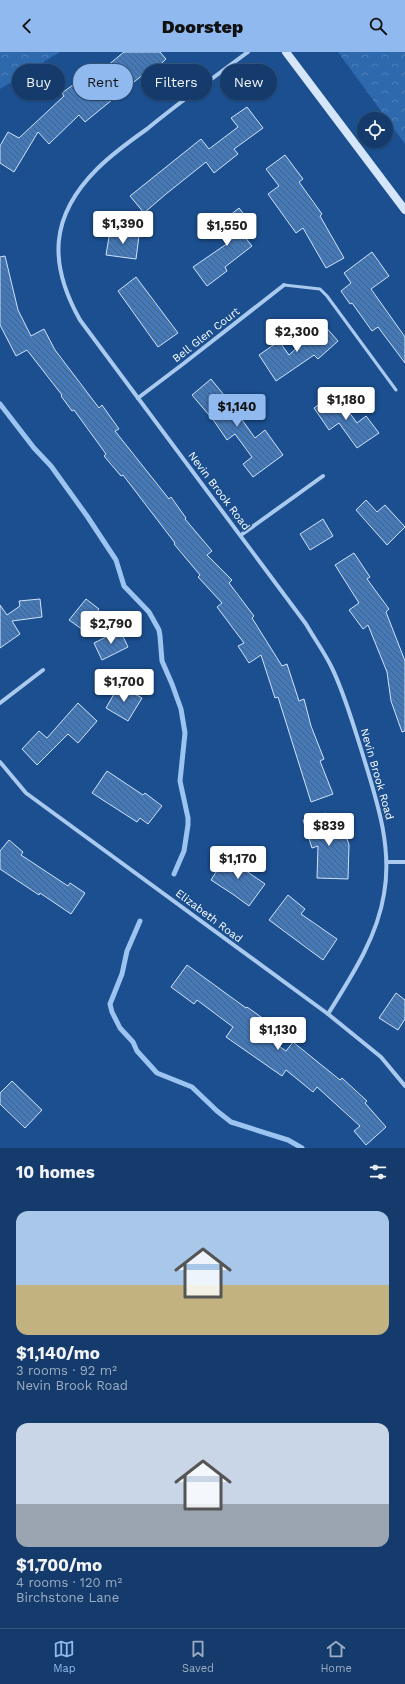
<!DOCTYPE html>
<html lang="en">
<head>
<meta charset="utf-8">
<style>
	:root { --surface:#143b6b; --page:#214673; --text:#f1f3f6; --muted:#9dadc1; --line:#33557e; --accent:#90b9f0 }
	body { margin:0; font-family:"Work Sans",sans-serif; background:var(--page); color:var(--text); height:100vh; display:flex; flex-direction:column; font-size:15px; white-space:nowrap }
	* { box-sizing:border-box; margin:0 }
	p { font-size:13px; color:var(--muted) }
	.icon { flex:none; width:22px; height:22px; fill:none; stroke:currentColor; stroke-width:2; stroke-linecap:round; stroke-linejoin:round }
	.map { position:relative; height:1096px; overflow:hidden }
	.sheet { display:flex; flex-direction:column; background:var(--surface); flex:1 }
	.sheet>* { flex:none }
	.banner { position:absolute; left:12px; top:12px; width:381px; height:36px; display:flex; gap:8px }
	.fabs { position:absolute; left:357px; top:60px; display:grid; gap:8px }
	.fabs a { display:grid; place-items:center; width:36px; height:36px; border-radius:50%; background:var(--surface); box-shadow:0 1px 3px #0004,0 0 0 1px var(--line); font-size:20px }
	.price { position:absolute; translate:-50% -34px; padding:0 9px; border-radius:4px; background:#fff; color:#222; font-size:13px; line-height:26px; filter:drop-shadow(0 1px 2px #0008) }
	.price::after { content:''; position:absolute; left:50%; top:24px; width:12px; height:9px; margin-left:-6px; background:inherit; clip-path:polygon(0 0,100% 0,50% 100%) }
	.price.current { background:var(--accent); color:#111 }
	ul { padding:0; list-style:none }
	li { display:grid; align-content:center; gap:8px; height:212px; padding:0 16px }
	li span { display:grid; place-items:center; height:124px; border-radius:12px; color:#555 }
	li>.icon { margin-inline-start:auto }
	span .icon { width:72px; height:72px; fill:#fffc; stroke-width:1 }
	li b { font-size:17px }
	h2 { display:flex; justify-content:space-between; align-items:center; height:48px; padding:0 16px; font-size:17px }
	.tag { padding:0 14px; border-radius:18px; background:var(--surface); box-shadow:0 1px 3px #0004,0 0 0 1px var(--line); font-size:14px; line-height:36px }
	.tag.current { background:var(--accent); color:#111 }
	header { display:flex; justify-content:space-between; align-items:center; height:52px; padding:0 16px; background:var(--accent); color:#111; font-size:18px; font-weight:800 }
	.dock { display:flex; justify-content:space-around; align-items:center; height:56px; border-top:1px solid var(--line); background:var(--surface); font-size:11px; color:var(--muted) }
	.dock a { display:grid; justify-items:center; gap:2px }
	.dock .current { color:var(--accent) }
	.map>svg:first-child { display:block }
</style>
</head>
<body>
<header><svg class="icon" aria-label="back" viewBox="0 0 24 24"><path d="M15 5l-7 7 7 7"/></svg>Doorstep<svg class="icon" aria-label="search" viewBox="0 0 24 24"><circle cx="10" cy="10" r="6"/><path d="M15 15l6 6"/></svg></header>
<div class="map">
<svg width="405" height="1096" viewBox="0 0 405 1096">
	<defs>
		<pattern id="forest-crowns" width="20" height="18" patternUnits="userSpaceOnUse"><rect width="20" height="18" fill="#2e69ad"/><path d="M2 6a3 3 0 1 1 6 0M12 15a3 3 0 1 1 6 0" fill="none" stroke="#4d80b9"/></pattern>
		<pattern id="building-back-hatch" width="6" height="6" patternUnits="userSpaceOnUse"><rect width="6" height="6" fill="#4478b7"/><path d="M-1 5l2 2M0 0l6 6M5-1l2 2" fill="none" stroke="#486282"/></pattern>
	</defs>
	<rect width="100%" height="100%" fill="#1b4f8f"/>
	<g fill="url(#forest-crowns)">
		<polygon points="0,0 60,0 0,37"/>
		<polygon points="338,0 405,0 405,92"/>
	</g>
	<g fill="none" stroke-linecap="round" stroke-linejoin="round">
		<g stroke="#9cc4f0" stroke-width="5">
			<polyline points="0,352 34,396 51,414 87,464 116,508 124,534 149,560 159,578 160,584 162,609 172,632 181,657 185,681 180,729 188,766 188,773 184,799 174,822"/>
			<polyline points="140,869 127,899 122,922 110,952 112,960 120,976 133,990 137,999 157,1021 192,1035 217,1059 231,1070 288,1088 302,1096"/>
		</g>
	</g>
	<g fill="url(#building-back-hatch)" stroke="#cfe3fa">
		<polygon points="124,0 160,0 166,7 148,24 145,21 85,70 79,63 49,92 38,80 14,120 0,111 0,94 8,80 19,86 64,44 62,41 81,27 85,32"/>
		<polygon points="247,55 263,76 234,97 238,102 214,121 206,110 166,142 144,161 130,144 201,87 209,97 238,75 231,66"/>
		<polygon points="285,103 303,127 299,130 322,162 320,164 344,206 326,216 303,176 296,181 268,142 279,134 266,117"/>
		<polygon points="239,156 255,176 244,184 252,194 225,215 227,219 207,234 193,215 228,191 215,175"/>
		<polygon points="110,179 139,184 136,207 106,203"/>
		<polygon points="372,200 389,224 371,237 405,285 405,311 378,275 372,279 352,251 350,252 341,239 351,231 344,221"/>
		<polygon points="5,204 18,258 31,284 44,277 55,298 99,356 102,353 119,377 115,379 169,447 171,445 186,466 185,467 212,499 207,503 232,528 229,531 254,564 252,566 282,614 287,612 299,649 304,647 311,674 324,707 320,709 333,742 311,750 278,645 275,646 261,603 249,611 238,594 244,591 217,555 222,551 198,525 200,523 174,492 175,491 123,423 121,424 104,404 106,402 74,358 72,359 61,344 62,343 27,298 16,304 0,273 0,205"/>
		<polygon points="136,225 178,281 158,295 118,239"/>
		<polygon points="323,272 338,289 318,307 314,303 276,329 259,303 279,289 289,303"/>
		<polygon points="211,327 228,348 255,386 265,378 283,403 253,425 243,412 252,405 235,382 227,388 214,369 192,343"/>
		<polygon points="335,341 357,371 366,364 379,381 357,396 339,371 329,378 314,356"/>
		<polygon points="366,448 377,460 385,453 405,475 387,493 356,458"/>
		<polygon points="323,467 333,484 310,498 300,482"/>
		<polygon points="354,501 370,525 367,527 389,557 386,560 405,609 405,679 402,680 391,649 387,620 368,573 363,577 349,558 359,551 335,513"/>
		<polygon points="40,547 42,565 12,569 20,582 0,596 0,553 7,563 20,554 19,549"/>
		<polygon points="86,547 99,557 83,578 69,568"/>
		<polygon points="120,578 128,595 102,608 94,591"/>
		<polygon points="119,633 142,646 128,669 106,656"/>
		<polygon points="78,651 97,669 78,691 68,682 37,713 22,697 39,679 47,686"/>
		<polygon points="107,719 143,743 145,741 162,754 148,772 140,766 137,770 92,741"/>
		<polygon points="326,761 330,773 342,769 349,793 348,827 317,826 318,794 312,796 303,768"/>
		<polygon points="9,788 23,800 21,803 68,834 70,831 85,841 71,862 40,841 39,843 0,817 0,799"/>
		<polygon points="228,801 245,811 242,816 265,832 249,854 234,843 211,828"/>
		<polygon points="288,843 305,857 301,862 337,887 323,908 269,868"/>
		<polygon points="187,913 246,956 247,955 271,972 264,984 286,999 293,990 340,1028 342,1026 367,1049 365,1051 386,1075 366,1093 354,1079 360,1074 317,1035 313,1040 286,1018 282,1024 226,985 233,975 197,948 194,952 171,935"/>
		<polygon points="396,941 405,948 405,967 398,978 379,966"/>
		<polygon points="12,1029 42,1058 25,1076 0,1052 0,1041"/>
	</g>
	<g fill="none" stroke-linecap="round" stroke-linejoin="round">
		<polyline stroke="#a9c9ee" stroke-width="3" points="284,233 320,237 327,244 396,338"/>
		<g stroke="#a9c9ee" stroke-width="4">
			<path d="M248 0C214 25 180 50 147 77 130 89 112 102 97 117 50 164 48 211 80 268L306 572C314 586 324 600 331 614 344 640 352 669 361 697 375 743 393 793 384 842 377 886 351 925 328 962"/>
			<polyline points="138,346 183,312 284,233"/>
			<polyline points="241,483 323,424"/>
			<polyline points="0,651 43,618"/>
			<polyline points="0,710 26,741 328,962 381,1005 405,1034"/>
			<polyline points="387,810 405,810"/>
		</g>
		<polyline stroke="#d6e6fa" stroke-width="8" points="286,0 405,158"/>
	</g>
	<g text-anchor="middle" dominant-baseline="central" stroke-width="3" stroke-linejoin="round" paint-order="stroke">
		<g font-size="11" fill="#fff" stroke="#1b4f8f">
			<text transform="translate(206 283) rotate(-38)">Bell Glen Court</text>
			<text transform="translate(219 439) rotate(53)">Nevin Brook Road</text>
			<text transform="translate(377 722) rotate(74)">Nevin Brook Road</text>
			<text transform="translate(209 864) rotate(37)">Elizabeth Road</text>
		</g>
	</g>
</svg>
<div class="fabs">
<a><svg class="icon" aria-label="locate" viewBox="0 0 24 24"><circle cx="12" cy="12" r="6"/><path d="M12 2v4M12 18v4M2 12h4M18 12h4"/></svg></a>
</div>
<b class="price" style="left:123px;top:193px">$1,390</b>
<b class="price" style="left:227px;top:195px">$1,550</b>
<b class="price" style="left:297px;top:301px">$2,300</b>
<b class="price" style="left:346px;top:369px">$1,180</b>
<b class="price current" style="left:237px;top:376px">$1,140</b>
<b class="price" style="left:111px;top:593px">$2,790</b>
<b class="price" style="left:124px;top:651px">$1,700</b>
<b class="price" style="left:329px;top:795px">$839</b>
<b class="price" style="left:238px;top:828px">$1,170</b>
<b class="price" style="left:278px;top:999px">$1,130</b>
<div class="banner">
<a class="tag">Buy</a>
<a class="tag current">Rent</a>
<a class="tag">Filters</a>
<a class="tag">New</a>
</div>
</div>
<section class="sheet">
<h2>10 homes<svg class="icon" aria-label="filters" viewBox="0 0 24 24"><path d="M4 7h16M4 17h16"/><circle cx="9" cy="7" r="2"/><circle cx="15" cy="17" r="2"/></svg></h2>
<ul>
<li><span style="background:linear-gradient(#a9c7e8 60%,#c2b280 0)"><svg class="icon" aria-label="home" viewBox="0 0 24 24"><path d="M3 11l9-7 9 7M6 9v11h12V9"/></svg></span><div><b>$1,140/mo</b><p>3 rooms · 92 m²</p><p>Nevin Brook Road</p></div></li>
<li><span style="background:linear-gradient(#c9d6e8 65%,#9aa5b1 0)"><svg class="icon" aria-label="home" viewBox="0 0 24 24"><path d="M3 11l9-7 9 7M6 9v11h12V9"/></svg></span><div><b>$1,700/mo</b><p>4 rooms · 120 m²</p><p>Birchstone Lane</p></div></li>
</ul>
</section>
<nav class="dock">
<a class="current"><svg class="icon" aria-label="map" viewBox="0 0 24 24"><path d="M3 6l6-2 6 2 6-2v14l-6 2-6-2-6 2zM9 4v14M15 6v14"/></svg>Map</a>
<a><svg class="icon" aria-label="saved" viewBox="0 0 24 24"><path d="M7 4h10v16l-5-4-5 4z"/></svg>Saved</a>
<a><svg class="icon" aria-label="home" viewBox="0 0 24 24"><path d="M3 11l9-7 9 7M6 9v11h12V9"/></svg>Home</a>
</nav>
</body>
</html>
